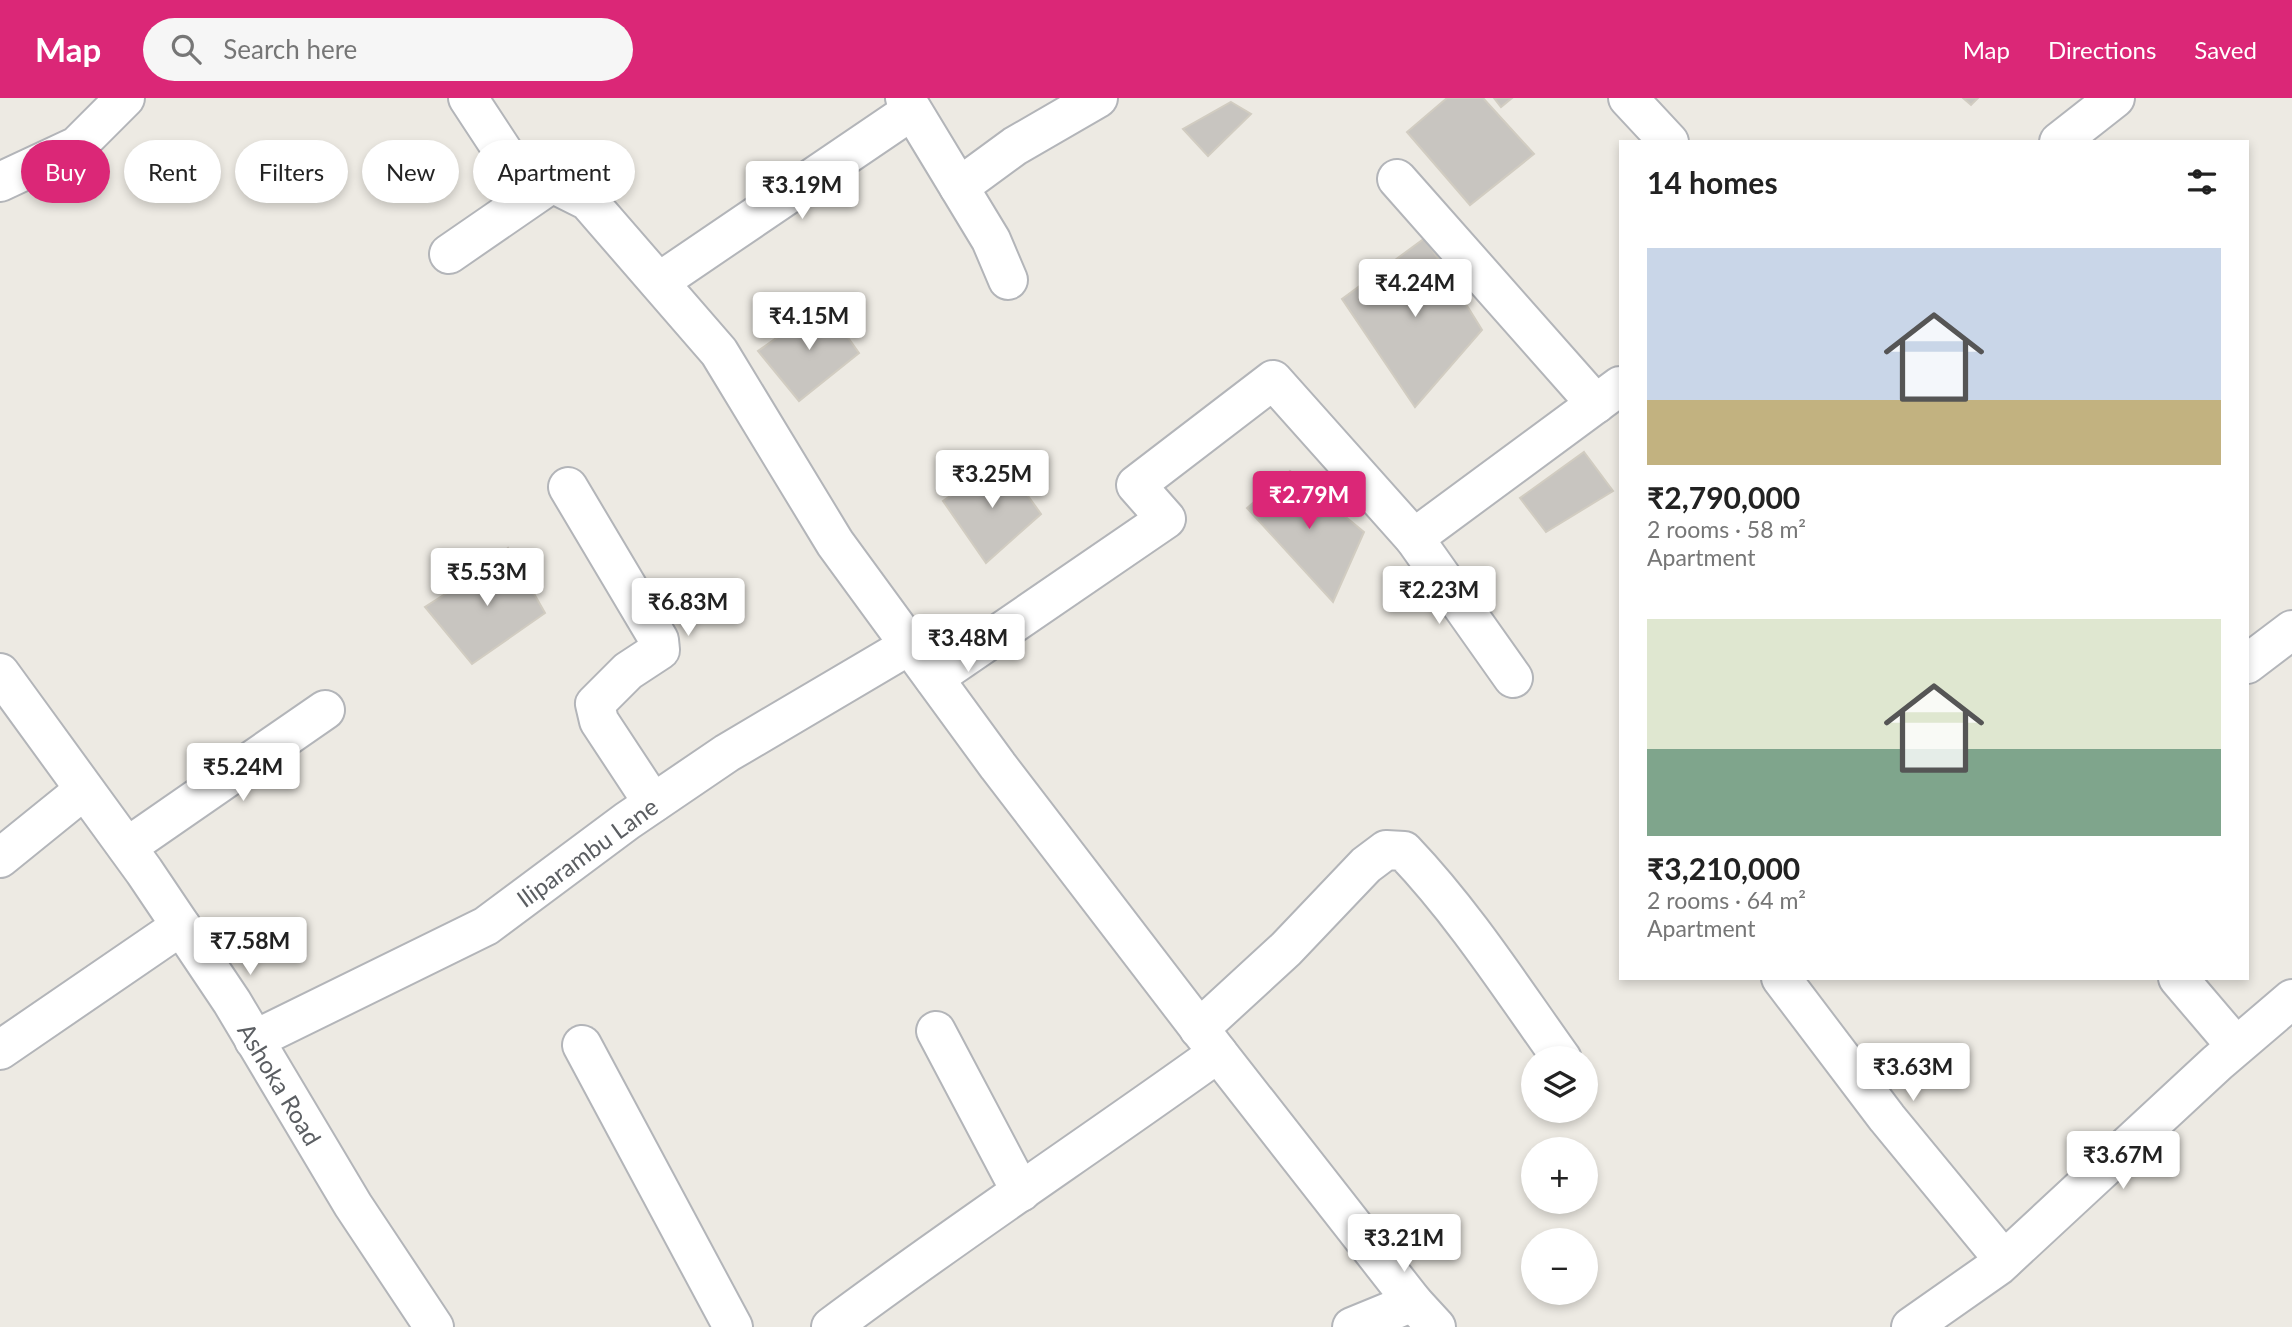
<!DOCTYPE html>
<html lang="en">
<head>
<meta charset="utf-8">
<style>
	:root { --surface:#fff; --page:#f6f6f6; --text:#222; --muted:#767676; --accent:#db2777 }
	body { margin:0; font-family:Lato,sans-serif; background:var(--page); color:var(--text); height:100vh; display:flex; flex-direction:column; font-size:26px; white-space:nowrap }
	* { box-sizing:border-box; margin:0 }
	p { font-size:23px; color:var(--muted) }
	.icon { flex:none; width:38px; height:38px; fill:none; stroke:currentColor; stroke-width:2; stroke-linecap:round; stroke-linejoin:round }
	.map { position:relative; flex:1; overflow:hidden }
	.drawer { position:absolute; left:1619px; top:42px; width:630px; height:840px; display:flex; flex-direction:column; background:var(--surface); border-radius:0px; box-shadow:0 4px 10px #0003 }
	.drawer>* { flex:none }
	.hud { position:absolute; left:21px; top:42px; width:665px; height:63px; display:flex; gap:14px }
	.tools { position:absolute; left:1521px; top:948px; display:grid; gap:14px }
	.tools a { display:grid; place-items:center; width:77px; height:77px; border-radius:50%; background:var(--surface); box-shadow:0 4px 10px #0003; font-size:35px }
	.price { position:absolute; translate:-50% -60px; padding:0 16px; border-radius:7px; background:#fff; color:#222; font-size:23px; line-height:46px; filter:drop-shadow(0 2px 4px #0008) }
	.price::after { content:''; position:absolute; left:50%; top:42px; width:21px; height:16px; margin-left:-10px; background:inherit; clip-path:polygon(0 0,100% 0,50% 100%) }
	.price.on { background:var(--accent); color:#fff }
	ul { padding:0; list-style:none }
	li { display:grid; align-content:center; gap:14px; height:371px; padding:0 28px }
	li span { display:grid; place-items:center; height:217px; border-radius:0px; color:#555 }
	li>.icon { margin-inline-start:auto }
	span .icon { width:126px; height:126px; fill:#fffc; stroke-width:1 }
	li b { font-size:30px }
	h2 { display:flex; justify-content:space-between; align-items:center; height:84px; padding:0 28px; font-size:30px }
	.tag { padding:0 24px; border-radius:32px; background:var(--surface); box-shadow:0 4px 10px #0003; font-size:24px; line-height:63px }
	.tag.on { background:var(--accent); color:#fff }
	header { display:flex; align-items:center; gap:42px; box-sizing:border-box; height:98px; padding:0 35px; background:var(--accent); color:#fff }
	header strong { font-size:33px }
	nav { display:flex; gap:38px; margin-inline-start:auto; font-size:24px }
	.search { width:490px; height:63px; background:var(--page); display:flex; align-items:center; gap:18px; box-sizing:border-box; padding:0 24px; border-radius:38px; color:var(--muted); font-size:26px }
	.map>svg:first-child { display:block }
</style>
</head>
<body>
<header>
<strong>Map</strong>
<div class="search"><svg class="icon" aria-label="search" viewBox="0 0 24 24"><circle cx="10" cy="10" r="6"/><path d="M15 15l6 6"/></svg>Search here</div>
<nav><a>Map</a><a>Directions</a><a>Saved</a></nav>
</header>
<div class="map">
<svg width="2292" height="1229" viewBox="0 0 2292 1229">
	<rect width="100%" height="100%" fill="#edeae3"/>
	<g fill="#c8c5c0" stroke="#d1ccc1" stroke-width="2">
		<polygon points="1447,0 1483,0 1534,56 1470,107 1407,34"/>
		<polygon points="1494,0 1512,0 1501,9"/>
		<polygon points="1963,0 1978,0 1971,7"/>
		<polygon points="1231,4 1251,16 1208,58 1183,31"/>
		<polygon points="1425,140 1482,232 1415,309 1342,201"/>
		<polygon points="824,206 859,255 799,303 758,253"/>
		<polygon points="1584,354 1613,393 1546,434 1520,400"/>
		<polygon points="1002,362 1041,416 986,465 943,403"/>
		<polygon points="1290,373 1364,434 1333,504 1247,410"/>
		<polygon points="508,450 545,515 472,566 425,509 467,482"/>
	</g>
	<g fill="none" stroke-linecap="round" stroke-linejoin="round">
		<defs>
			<g id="minor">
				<polyline points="468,0 510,64 588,103 719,254 835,445 998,668 1218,955 1413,1204"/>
				<polyline points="905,0 991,142 1008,182"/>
				<polyline points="1628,0 1669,44"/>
				<polyline points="2059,44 2115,0"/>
				<polyline points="1397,81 1596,306"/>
				<polyline points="0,84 77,48 125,0"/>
				<polyline points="959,89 1015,48 1098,0"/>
				<polyline points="449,156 552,85"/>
				<polyline points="659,184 911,13"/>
				<polyline points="568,389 659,542 660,552 628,573 595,606 599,623 653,705"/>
				<polyline points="1414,440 1513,580"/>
				<polyline points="2247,566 2292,532"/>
				<polyline points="0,575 144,773 181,828 232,904 353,1107 434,1229"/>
				<polyline points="934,580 1166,421 1136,387 1273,282 1414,440 1620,288"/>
				<polyline points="127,749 325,612"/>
				<polyline points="0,760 84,692"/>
				<polyline points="1781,880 1887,1020 2004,1162"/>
				<polyline points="2178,880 2236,948"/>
				<path d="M1199 931 1286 851 1366 767 1386 752 1404 753C1464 816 1512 891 1562 961"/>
				<polyline points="936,933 1021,1094"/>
				<polyline points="254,942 486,828 627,723 727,655 910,547"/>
				<polyline points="582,947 733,1229"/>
				<polyline points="0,952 181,828"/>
				<path d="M831 1229C958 1134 1090 1047 1218 955"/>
				<polyline points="1352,1229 1413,1204 1436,1229"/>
				<polyline points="1911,1229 1998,1168 2217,965 2292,901"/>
			</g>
		</defs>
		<use href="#minor" stroke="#b3b5b9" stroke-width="42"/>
		<use href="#minor" stroke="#fff" stroke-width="38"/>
	</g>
	<g text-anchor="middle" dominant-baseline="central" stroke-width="6" stroke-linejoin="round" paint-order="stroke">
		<g font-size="24" fill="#5b5e62" stroke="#fff">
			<text transform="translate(587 754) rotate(-36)">Iliparambu Lane</text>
			<text transform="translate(280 986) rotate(59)">Ashoka Road</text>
		</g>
	</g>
</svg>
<div class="tools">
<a><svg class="icon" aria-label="layers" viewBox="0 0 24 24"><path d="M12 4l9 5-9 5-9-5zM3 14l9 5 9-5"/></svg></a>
<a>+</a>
<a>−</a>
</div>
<b class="price" style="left:802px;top:123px">₹3.19M</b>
<b class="price" style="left:1415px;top:221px">₹4.24M</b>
<b class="price" style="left:809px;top:254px">₹4.15M</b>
<b class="price" style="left:992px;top:412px">₹3.25M</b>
<b class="price on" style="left:1309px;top:433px">₹2.79M</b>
<b class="price" style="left:487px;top:510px">₹5.53M</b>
<b class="price" style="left:1439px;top:528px">₹2.23M</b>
<b class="price" style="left:688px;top:540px">₹6.83M</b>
<b class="price" style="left:968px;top:576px">₹3.48M</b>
<b class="price" style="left:243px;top:705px">₹5.24M</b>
<b class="price" style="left:250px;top:879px">₹7.58M</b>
<b class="price" style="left:1913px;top:1005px">₹3.63M</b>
<b class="price" style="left:2123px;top:1093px">₹3.67M</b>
<b class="price" style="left:1404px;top:1176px">₹3.21M</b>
<div class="hud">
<a class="tag on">Buy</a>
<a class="tag">Rent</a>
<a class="tag">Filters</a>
<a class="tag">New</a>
<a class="tag">Apartment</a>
</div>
<section class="drawer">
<h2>14 homes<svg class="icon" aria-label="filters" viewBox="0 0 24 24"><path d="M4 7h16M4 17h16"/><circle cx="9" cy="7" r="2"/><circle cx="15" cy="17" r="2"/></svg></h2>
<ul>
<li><span style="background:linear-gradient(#c9d6e8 70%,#c2b280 0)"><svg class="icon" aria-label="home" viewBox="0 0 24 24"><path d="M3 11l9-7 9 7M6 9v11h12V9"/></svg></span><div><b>₹2,790,000</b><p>2 rooms · 58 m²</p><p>Apartment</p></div></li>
<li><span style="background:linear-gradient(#dfe7d0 60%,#7fa58c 0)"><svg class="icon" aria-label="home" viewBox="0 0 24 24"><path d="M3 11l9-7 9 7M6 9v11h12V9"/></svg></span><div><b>₹3,210,000</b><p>2 rooms · 64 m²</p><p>Apartment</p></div></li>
</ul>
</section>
</div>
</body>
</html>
